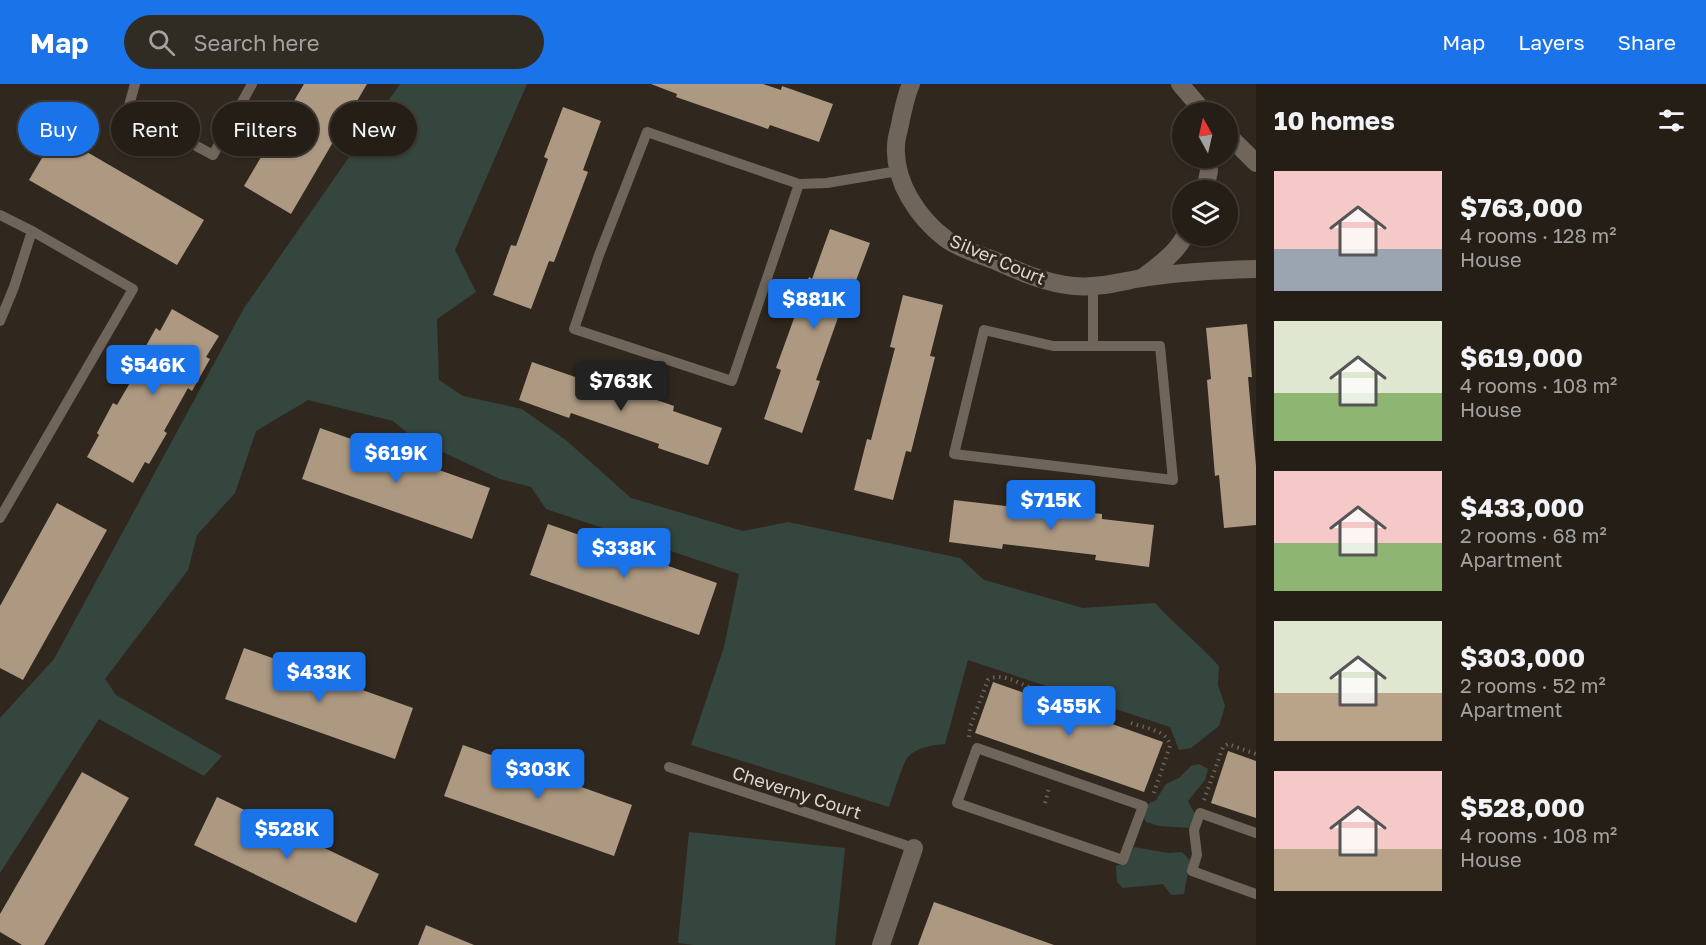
<!DOCTYPE html>
<html lang="en">
<head>
<meta charset="utf-8">
<style>
	:root { --surface:#241e16; --page:#302b23; --text:#f1f3f6; --muted:#a3a2a1; --line:#413c35; --accent:#1a73e8 }
	body { margin:0; font-family:"Golos Text",sans-serif; background:var(--page); color:var(--text); height:100vh; display:flex; flex-direction:column; font-size:22px; white-space:nowrap }
	* { box-sizing:border-box; margin:0 }
	p { font-size:20px; color:var(--muted) }
	.icon { flex:none; width:33px; height:33px; fill:none; stroke:currentColor; stroke-width:2; stroke-linecap:round; stroke-linejoin:round }
	.map { position:relative; flex:1; overflow:hidden }
	.panel { display:flex; flex-direction:column; background:var(--surface); width:450px }
	.panel>* { flex:none }
	.guide { position:absolute; left:18px; top:18px; width:570px; height:54px; display:flex; gap:12px }
	.needle { width:39px; rotate:352deg }
	.tools { position:absolute; left:1172px; top:18px; display:grid; gap:12px }
	.tools a { display:grid; place-items:center; width:66px; height:66px; border-radius:50%; background:var(--surface); box-shadow:0 2px 4px #0004,0 0 0 2px var(--line); font-size:30px }
	.price { position:absolute; translate:-50% -51px; padding:0 14px; border-radius:6px; background:var(--accent); color:#fff; font-size:20px; line-height:39px; filter:drop-shadow(0 2px 3px #0008) }
	.price::after { content:''; position:absolute; left:50%; top:36px; width:18px; height:14px; margin-left:-9px; background:inherit; clip-path:polygon(0 0,100% 0,50% 100%) }
	.price.active { background:#222; color:#fff }
	ul { padding:0; list-style:none }
	li { display:flex; align-items:center; gap:18px; height:150px; padding:0 18px }
	li span { display:grid; place-items:center; flex:none; width:168px; height:120px; border-radius:0px; color:#555 }
	li>.icon { margin-inline-start:auto }
	span .icon { width:72px; height:72px; fill:#fffc; stroke-width:1 }
	li b { font-size:26px }
	h2 { display:flex; justify-content:space-between; align-items:center; height:72px; padding:0 18px; font-size:26px }
	.pill { padding:0 21px; border-radius:27px; background:var(--surface); box-shadow:0 2px 4px #0004,0 0 0 2px var(--line); font-size:21px; line-height:54px }
	.pill.active { background:var(--accent); color:#fff }
	header { display:flex; align-items:center; gap:36px; box-sizing:border-box; height:84px; padding:0 30px; background:var(--accent); color:#fff }
	header strong { font-size:28px }
	nav { display:flex; gap:33px; margin-inline-start:auto; font-size:21px }
	.search { width:420px; height:54px; background:var(--page); display:flex; align-items:center; gap:15px; box-sizing:border-box; padding:0 21px; border-radius:33px; color:var(--muted); font-size:22px }
	main { display:flex; flex:1; min-height:0 }
	.map>svg:first-child { display:block }
</style>
</head>
<body>
<header>
<strong>Map</strong>
<div class="search"><svg class="icon" aria-label="search" viewBox="0 0 24 24"><circle cx="10" cy="10" r="6"/><path d="M15 15l6 6"/></svg>Search here</div>
<nav><a>Map</a><a>Layers</a><a>Share</a></nav>
</header>
<main>
<div class="map">
<svg width="1256" height="861" viewBox="0 0 1256 861">
	<rect width="100%" height="100%" fill="#30281e"/>
	<g fill="#35463e">
		<path d="M400 0H527L455 166 476 208 437 235 439 296 463 312 522 325 567 357 631 414 743 447 788 438 960 474 984 496 1083 524 1155 519C1175 541 1199 560 1219 582L1218 601 1225 622 1219 642 1191 664 1179 666 1170 643 968 576 945 660C933 661 917 663 908 673 902 680 893 713 889 723L691 661 724 563 739 490 546 425 531 403 500 395 415 355 393 337 308 316 256 347 235 409 197 451 188 486 105 595 116 611 222 672 204 692 99 635 0 789V634L54 575 244 224Z"/>
		<polygon points="1199,680 1208,685 1205,696 1188,717 1195,730 1189,744 1159,742 1146,738 1143,732 1148,720 1156,716 1166,700 1179,694 1191,682"/>
		<polygon points="689,748 845,764 835,861 694,861 678,859"/>
		<polygon points="1134,763 1168,769 1182,768 1190,776 1184,810 1171,811 1163,800 1123,804 1117,798 1116,782 1127,778"/>
	</g>
	<g fill="#ad9982">
		<polygon points="304,0 367,0 291,130 244,102"/>
		<polygon points="651,0 763,0 781,6 782,2 833,20 819,58 770,41 768,45 676,13 677,10"/>
		<polygon points="563,23 601,37 583,86 588,88 554,178 549,177 531,225 493,211 511,161 516,162 548,75 544,73"/>
		<polygon points="56,50 204,136 177,181 29,96"/>
		<polygon points="830,145 870,159 851,210 847,208 816,296 820,297 802,349 764,335 781,286 776,284 809,193 812,195"/>
		<polygon points="903,211 943,221 930,272 935,273 911,368 906,367 893,416 854,406 867,355 871,356 895,264 890,263"/>
		<polygon points="172,225 219,252 206,273 210,275 192,307 188,304 164,347 167,349 149,380 145,378 133,399 87,373 99,351 97,349 113,319 117,321 142,278 138,276 156,244 160,247"/>
		<polygon points="1247,240 1252,293 1248,293 1256,382 1256,441 1224,444 1219,391 1215,392 1207,296 1211,295 1206,244"/>
		<polygon points="532,278 581,295 582,290 674,322 673,327 722,344 708,381 658,364 659,360 571,329 569,334 519,316"/>
		<polygon points="320,344 490,404 472,455 302,395"/>
		<polygon points="954,416 1006,422 1007,419 1102,430 1102,435 1154,441 1149,483 1095,476 1096,471 1003,460 1002,465 949,458"/>
		<polygon points="57,419 107,446 23,596 0,584 0,522"/>
		<polygon points="548,440 717,499 699,551 530,491"/>
		<polygon points="244,564 413,624 395,675 225,615"/>
		<polygon points="993,598 1163,658 1144,708 975,649"/>
		<polygon points="463,661 632,721 614,772 444,712"/>
		<polygon points="1228,667 1256,677 1256,734 1211,719"/>
		<polygon points="82,688 129,714 44,861 22,861 0,848 0,830"/>
		<polygon points="217,713 379,790 356,839 194,761"/>
		<polygon points="934,818 1054,861 918,861"/>
		<polygon points="426,841 474,861 418,861"/>
	</g>
	<g fill="none" stroke-linecap="round" stroke-linejoin="round">
		<g stroke="#6a635a" stroke-width="4" stroke-dasharray="1.5 4.5" stroke-linecap="butt">
			<path d="M1131 639C1144 644 1168 646 1170 662L1153 711"/>
			<path d="M969 653 970 643 988 596C1000 588 1016 598 1029 603"/>
			<polyline points="1204,716 1223,663 1228,660 1256,670"/>
			<polyline points="1045,719 1049,704"/>
		</g>
		<g stroke="#6f655a" stroke-width="10">
			<polyline points="135,0 128,25 213,71 252,0"/>
			<polygon points="647,48 799,100 732,297 574,245 599,171"/>
			<polyline points="799,100 827,99 898,87"/>
			<polyline points="0,131 32,147 133,205 0,434"/>
			<polyline points="1093,203 1093,262"/>
			<polyline points="0,237 14,203 32,147"/>
			<polygon points="984,246 1053,262 1160,262 1173,396 954,370"/>
			<polygon points="977,664 1143,722 1123,776 957,719"/>
			<polyline points="669,683 914,764"/>
			<polyline points="1256,749 1200,729 1194,746 1197,771 1192,787 1256,810"/>
		</g>
		<g stroke="#6f655a" stroke-width="18">
			<path d="M911 0C906 11 904 23 901 35 900 44 896 53 896 62 894 98 918 134 946 155 960 165 980 171 996 177 1021 188 1047 200 1074 202 1098 204 1119 198 1142 194 1179 188 1218 186 1256 185"/>
			<polyline points="1180,0 1204,28"/>
			<polyline points="1227,50 1256,79"/>
			<polyline points="1205,106 1209,87 1207,74"/>
			<path d="M1142 194C1158 182 1175 170 1185 152"/>
			<polyline points="881,861 914,764"/>
		</g>
	</g>
	<g text-anchor="middle" dominant-baseline="central" stroke-width="6" stroke-linejoin="round" paint-order="stroke">
		<g font-size="18" fill="#dcd6d0" stroke="#30281e">
			<text transform="translate(998 175) rotate(23)">Silver Court</text>
			<text transform="translate(797 708) rotate(18)">Cheverny Court</text>
		</g>
	</g>
</svg>
<div class="tools">
<a><svg class="needle" viewBox="-14 -14 28 28"><path d="M0-13l5 13h-10z" fill="#e53935"/><path d="M0 13l5-13h-10z" fill="#a3a2a1"/></svg></a>
<a><svg class="icon" aria-label="layers" viewBox="0 0 24 24"><path d="M12 4l9 5-9 5-9-5zM3 14l9 5 9-5"/></svg></a>
</div>
<b class="price" style="left:814px;top:246px">$881K</b>
<b class="price" style="left:153px;top:312px">$546K</b>
<b class="price active" style="left:621px;top:328px">$763K</b>
<b class="price" style="left:396px;top:400px">$619K</b>
<b class="price" style="left:1051px;top:447px">$715K</b>
<b class="price" style="left:624px;top:495px">$338K</b>
<b class="price" style="left:319px;top:619px">$433K</b>
<b class="price" style="left:1069px;top:653px">$455K</b>
<b class="price" style="left:538px;top:716px">$303K</b>
<b class="price" style="left:287px;top:776px">$528K</b>
<div class="guide">
<a class="pill active">Buy</a>
<a class="pill">Rent</a>
<a class="pill">Filters</a>
<a class="pill">New</a>
</div>
</div>
<section class="panel">
<h2>10 homes<svg class="icon" aria-label="filters" viewBox="0 0 24 24"><path d="M4 7h16M4 17h16"/><circle cx="9" cy="7" r="2"/><circle cx="15" cy="17" r="2"/></svg></h2>
<ul>
<li><span style="background:linear-gradient(#f6c9c9 65%,#9aa5b1 0)"><svg class="icon" aria-label="home" viewBox="0 0 24 24"><path d="M3 11l9-7 9 7M6 9v11h12V9"/></svg></span><div><b>$763,000</b><p>4 rooms · 128 m²</p><p>House</p></div></li>
<li><span style="background:linear-gradient(#dfe7d0 60%,#8fb573 0)"><svg class="icon" aria-label="home" viewBox="0 0 24 24"><path d="M3 11l9-7 9 7M6 9v11h12V9"/></svg></span><div><b>$619,000</b><p>4 rooms · 108 m²</p><p>House</p></div></li>
<li><span style="background:linear-gradient(#f6c9c9 60%,#8fb573 0)"><svg class="icon" aria-label="home" viewBox="0 0 24 24"><path d="M3 11l9-7 9 7M6 9v11h12V9"/></svg></span><div><b>$433,000</b><p>2 rooms · 68 m²</p><p>Apartment</p></div></li>
<li><span style="background:linear-gradient(#dfe7d0 60%,#b9a48a 0)"><svg class="icon" aria-label="home" viewBox="0 0 24 24"><path d="M3 11l9-7 9 7M6 9v11h12V9"/></svg></span><div><b>$303,000</b><p>2 rooms · 52 m²</p><p>Apartment</p></div></li>
<li><span style="background:linear-gradient(#f6c9c9 65%,#b9a48a 0)"><svg class="icon" aria-label="home" viewBox="0 0 24 24"><path d="M3 11l9-7 9 7M6 9v11h12V9"/></svg></span><div><b>$528,000</b><p>4 rooms · 108 m²</p><p>House</p></div></li>
</ul>
</section>
</main>
</body>
</html>
